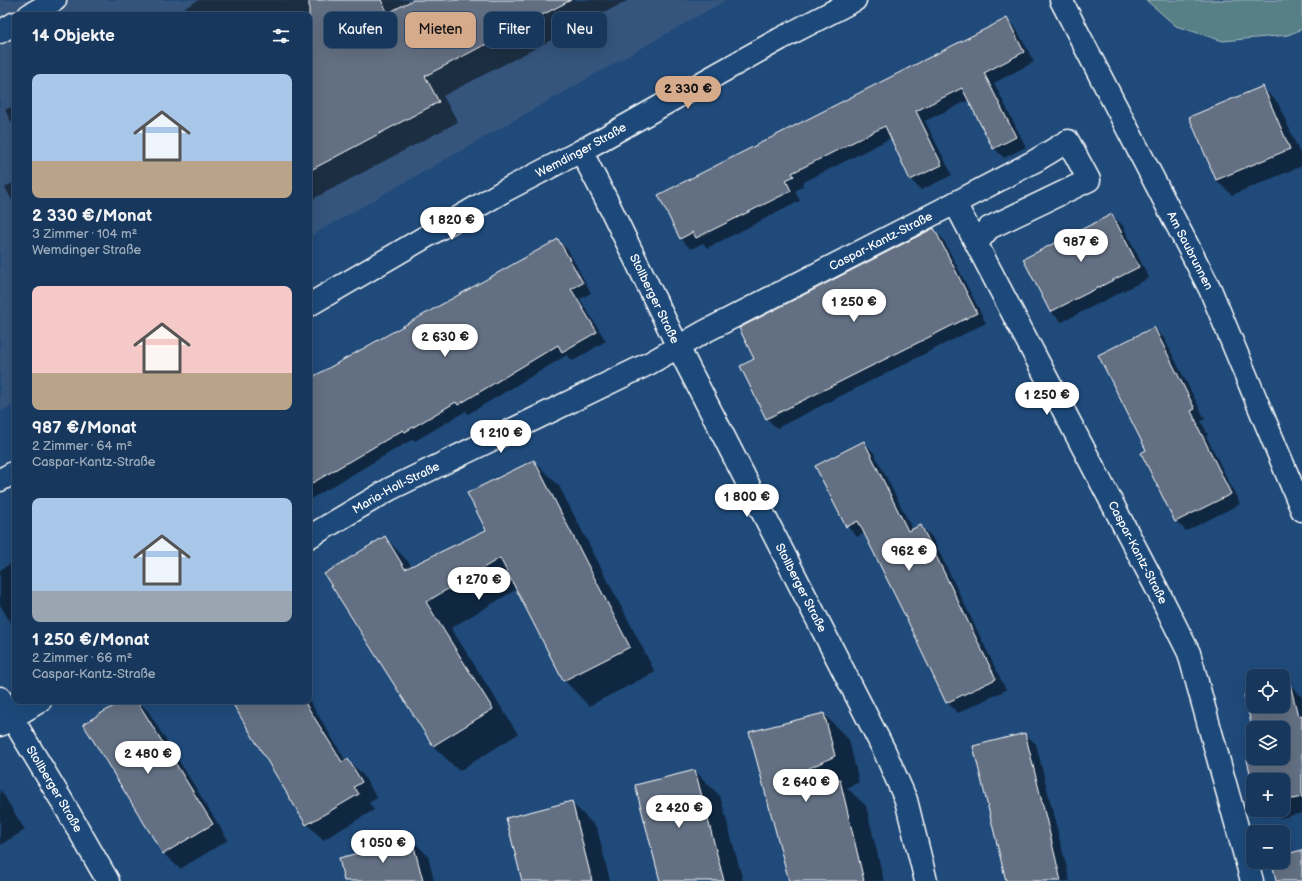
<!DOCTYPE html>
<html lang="de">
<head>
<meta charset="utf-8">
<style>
	:root { --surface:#17385c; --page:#203f62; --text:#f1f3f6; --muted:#9eacbb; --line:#365272; --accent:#d6ab8b }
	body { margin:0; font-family:"Balsamiq Sans",sans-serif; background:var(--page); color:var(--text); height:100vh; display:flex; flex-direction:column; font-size:15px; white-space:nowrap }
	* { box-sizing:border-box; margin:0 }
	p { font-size:13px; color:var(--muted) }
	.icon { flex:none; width:22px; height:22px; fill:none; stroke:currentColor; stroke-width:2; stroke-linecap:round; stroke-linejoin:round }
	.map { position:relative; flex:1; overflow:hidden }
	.panel { position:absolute; left:12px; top:12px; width:300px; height:692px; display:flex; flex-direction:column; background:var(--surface); border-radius:8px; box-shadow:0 4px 16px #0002,0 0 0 1px var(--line) }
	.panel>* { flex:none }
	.banner { position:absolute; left:324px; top:12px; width:380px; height:36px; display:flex; gap:8px }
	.buttons { position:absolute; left:1246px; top:669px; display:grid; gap:8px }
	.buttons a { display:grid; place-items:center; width:44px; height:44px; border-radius:8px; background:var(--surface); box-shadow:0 4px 16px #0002,0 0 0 1px var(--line); font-size:20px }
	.price { position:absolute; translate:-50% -34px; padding:0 9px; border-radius:14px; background:#fff; color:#222; font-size:13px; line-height:26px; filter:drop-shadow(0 1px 2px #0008) }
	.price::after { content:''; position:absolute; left:50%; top:24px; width:12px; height:9px; margin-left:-6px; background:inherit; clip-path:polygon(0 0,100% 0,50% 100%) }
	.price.current { background:var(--accent); color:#111 }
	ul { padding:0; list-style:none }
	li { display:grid; align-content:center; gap:8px; height:212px; padding:0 20px }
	li span { display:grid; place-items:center; height:124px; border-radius:8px; color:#555 }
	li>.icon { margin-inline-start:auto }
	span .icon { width:72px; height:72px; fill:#fffc; stroke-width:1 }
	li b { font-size:17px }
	h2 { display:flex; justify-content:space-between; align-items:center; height:48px; padding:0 20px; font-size:17px }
	.chip { padding:0 14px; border-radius:8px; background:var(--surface); box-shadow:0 4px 16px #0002,0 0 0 1px var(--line); font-size:14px; line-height:36px }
	.chip.current { background:var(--accent); color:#111 }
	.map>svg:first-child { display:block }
</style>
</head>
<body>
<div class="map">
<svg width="1302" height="881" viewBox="0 0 1302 881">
	<rect width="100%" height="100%" fill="#1f4a7a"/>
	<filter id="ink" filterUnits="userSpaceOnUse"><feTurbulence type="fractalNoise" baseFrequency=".025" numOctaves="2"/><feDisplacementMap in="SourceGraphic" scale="8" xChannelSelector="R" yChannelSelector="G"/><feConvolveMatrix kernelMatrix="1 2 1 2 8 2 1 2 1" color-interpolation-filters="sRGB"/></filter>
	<g filter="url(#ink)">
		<polygon fill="#34557d" points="0,0 726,0 309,237 309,15 15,15 15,404 0,412"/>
		<polygon fill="#577f86" stroke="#abbfc2" points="1146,0 1302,0 1302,29 1288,35 1223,41 1176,26"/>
		<g fill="#0007">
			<polygon points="199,0 629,0 443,96 458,122 309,201 309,15 171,15"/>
			<polygon points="1007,19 1017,30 1034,62 994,83 1026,147 1004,158 994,148 969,100 925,121 952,175 921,190 911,180 891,138 802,183 803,186 795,191 800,201 707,248 703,243 691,249 681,239"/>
			<polygon points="1262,87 1278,103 1302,158 1302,166 1232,195 1216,180 1190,118"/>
			<polygon points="15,105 15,129 5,110"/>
			<polygon points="15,182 15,206 5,187"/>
			<polygon points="1112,215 1123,226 1149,278 1062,322 1051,312 1024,260"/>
			<polygon points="933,229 943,239 986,323 777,428 767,419 741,366 755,359"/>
			<polygon points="558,240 568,250 591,293 580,299 606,341 573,361 567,355 468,414 466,411 415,441 413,439 309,500 309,380"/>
			<polygon points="1154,328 1164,338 1205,419 1201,421 1208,435 1206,436 1240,504 1186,531 1176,521 1148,451"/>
			<polygon points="864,442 874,453 913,530 921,526 932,537 1006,690 958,713 947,702 865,533 857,537 847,526"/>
			<polygon points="534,461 559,486 655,672 589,706 564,680 517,589 451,628 518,734 459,771 433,746 385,537 413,567 487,531"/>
			<polygon points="15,561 15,627 11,623 0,605 0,570"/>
			<polygon points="1290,685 1302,697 1302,813 1281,818 1273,810 1283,810 1283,780 1253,780 1253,781 1248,760 1256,758 1283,758 1283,728 1253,728 1253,747 1249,729 1253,728 1246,696 1253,694 1253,706 1283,706 1283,687"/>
			<polygon points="309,700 346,761 348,760 363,775 377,798 369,803 374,810 323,840 307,824 232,701"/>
			<polygon points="124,701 138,701 148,711 228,840 180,869 164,854 85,725"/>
			<polygon points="824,714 849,740 859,782 847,788 866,806 884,881 789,881 786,872 787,872 750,733"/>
			<polygon points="1025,734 1036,744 1070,881 1008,881"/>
			<polygon points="695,771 720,796 743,881 661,881"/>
			<polygon points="0,789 25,830 0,845"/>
			<polygon points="571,802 597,828 610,881 523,881"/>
			<polygon points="412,840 428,856 434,881 346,881"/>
		</g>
		<g fill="#647083" stroke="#fff">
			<polygon points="309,0 381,0 388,13 413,0 571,0 425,76 439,102 309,171"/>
			<polygon points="1007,18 1024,52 984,73 1016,137 993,149 962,88 916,111 942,165 910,180 885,126 792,173 794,176 786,180 791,191 696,238 693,232 680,239 658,195"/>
			<polygon points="1263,86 1290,149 1216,180 1189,117"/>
			<polygon points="1112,214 1139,267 1050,312 1023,259"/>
			<polygon points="934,228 977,313 766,419 740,366 754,359 739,328"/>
			<polygon points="558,239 583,283 571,289 597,332 562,352 558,345 458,405 456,402 405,432 403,430 309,485 309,379"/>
			<polygon points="1154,327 1195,409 1191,411 1198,425 1197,425 1231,494 1175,522 1141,453 1146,450 1098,355"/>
			<polygon points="864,441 908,531 921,525 996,679 946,703 917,642 918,642 858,521 846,527 815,466"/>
			<polygon points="534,460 630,647 563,681 500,558 426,602 493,709 433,746 324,574 385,536 405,569 486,530 467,493"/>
			<polygon points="1290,684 1298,716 1302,715 1302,797 1283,801 1283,780 1253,780 1253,786 1247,760 1255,758 1283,758 1283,728 1253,728 1253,751 1247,729 1252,727 1244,695 1253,693 1253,706 1283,706 1283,686"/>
			<polygon points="122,701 137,701 213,824 163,854 83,724"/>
			<polygon points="231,701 304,701 342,762 348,759 362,782 354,787 359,794 306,825"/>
			<polygon points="824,713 835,756 795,775 800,790 840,780 864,881 789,881 749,732"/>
			<polygon points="1025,733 1047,822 1061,881 1006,881 973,746"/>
			<polygon points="695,770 724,881 660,881 635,785"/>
			<polygon points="572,801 592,881 522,881 506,818"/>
			<polygon points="412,839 423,881 344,881 339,858"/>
			<polygon points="1302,850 1302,881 1276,881 1272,862 1283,862 1283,855"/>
		</g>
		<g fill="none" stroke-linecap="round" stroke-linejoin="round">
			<defs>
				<g id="minor">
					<path id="s1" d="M1061 0 1210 289 1302 510"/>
					<polyline points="29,15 55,0"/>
					<polyline points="0,32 15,23"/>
					<path id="s2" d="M581 151 606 199 678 347 884 750 906 800 926 881"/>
					<polyline points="955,203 1035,161 1068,141 1089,180 989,228 977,243"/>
					<path id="s3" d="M309 537 390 489 650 363 704 332 955 203 1157 589 1189 653 1252 881"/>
					<path id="s4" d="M0 698 62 801 108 881"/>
					<polyline points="0,725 40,701"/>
				</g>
				<g id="major">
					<path id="s5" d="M309 305 504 191 581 151 780 39 855 0"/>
					<polyline points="0,480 15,472"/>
				</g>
			</defs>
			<use href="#minor" stroke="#fff" stroke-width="25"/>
			<use href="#major" stroke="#fff" stroke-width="25"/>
			<use href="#minor" stroke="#1f4a7a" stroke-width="22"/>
			<use href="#major" stroke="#1f4a7a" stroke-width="22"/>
		</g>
	</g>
	<g text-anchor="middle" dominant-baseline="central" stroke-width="4" stroke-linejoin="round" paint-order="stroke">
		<g font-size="12" fill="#fff" stroke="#1f4a7a">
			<text stroke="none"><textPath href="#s5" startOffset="313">Wemdinger Straße</textPath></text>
			<text stroke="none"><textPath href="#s3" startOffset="644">Caspar-Kantz-Straße</textPath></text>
			<text stroke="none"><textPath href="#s1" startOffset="282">Am Saubrunnen</textPath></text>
			<text stroke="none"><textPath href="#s2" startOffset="165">Stollberger Straße</textPath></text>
			<text stroke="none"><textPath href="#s3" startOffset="100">Maria-Holl-Straße</textPath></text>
			<text stroke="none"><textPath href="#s3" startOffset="1122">Caspar-Kantz-Straße</textPath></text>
			<text stroke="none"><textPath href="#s2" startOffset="489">Stollberger Straße</textPath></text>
			<text stroke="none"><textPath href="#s4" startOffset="106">Stollberger Straße</textPath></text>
		</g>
	</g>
</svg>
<div class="buttons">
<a><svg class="icon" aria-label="locate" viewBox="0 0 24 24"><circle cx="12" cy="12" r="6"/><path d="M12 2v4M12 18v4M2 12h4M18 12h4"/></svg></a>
<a><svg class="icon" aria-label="layers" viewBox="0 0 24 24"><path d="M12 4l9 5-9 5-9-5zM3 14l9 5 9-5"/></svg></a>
<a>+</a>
<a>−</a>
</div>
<b class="price current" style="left:688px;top:110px">2 330 €</b>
<b class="price" style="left:452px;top:241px">1 820 €</b>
<b class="price" style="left:1081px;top:263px">987 €</b>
<b class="price" style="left:854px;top:323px">1 250 €</b>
<b class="price" style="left:445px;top:358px">2 630 €</b>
<b class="price" style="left:1047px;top:416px">1 250 €</b>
<b class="price" style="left:501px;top:454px">1 210 €</b>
<b class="price" style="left:747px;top:518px">1 800 €</b>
<b class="price" style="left:909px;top:572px">962 €</b>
<b class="price" style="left:479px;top:601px">1 270 €</b>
<b class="price" style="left:148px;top:775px">2 480 €</b>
<b class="price" style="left:806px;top:803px">2 640 €</b>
<b class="price" style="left:679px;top:829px">2 420 €</b>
<b class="price" style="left:383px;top:864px">1 050 €</b>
<div class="banner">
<a class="chip">Kaufen</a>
<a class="chip current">Mieten</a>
<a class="chip">Filter</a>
<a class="chip">Neu</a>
</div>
<section class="panel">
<h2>14 Objekte<svg class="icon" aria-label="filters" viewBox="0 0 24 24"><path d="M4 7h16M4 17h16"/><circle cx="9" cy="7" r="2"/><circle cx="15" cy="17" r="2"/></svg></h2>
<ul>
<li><span style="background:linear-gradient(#a9c7e8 70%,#b9a48a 0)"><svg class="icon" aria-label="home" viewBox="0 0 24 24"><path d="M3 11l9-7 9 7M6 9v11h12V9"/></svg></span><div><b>2 330 €/Monat</b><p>3 Zimmer · 104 m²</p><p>Wemdinger Straße</p></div></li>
<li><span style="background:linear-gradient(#f6c9c9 70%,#b9a48a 0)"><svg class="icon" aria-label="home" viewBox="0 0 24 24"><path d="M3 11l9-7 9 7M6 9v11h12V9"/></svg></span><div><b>987 €/Monat</b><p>2 Zimmer · 64 m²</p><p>Caspar-Kantz-Straße</p></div></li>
<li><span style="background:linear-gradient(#a9c7e8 75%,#9aa5b1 0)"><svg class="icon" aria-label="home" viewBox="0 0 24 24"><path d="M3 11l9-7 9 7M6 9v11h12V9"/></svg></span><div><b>1 250 €/Monat</b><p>2 Zimmer · 66 m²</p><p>Caspar-Kantz-Straße</p></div></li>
</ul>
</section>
</div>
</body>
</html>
